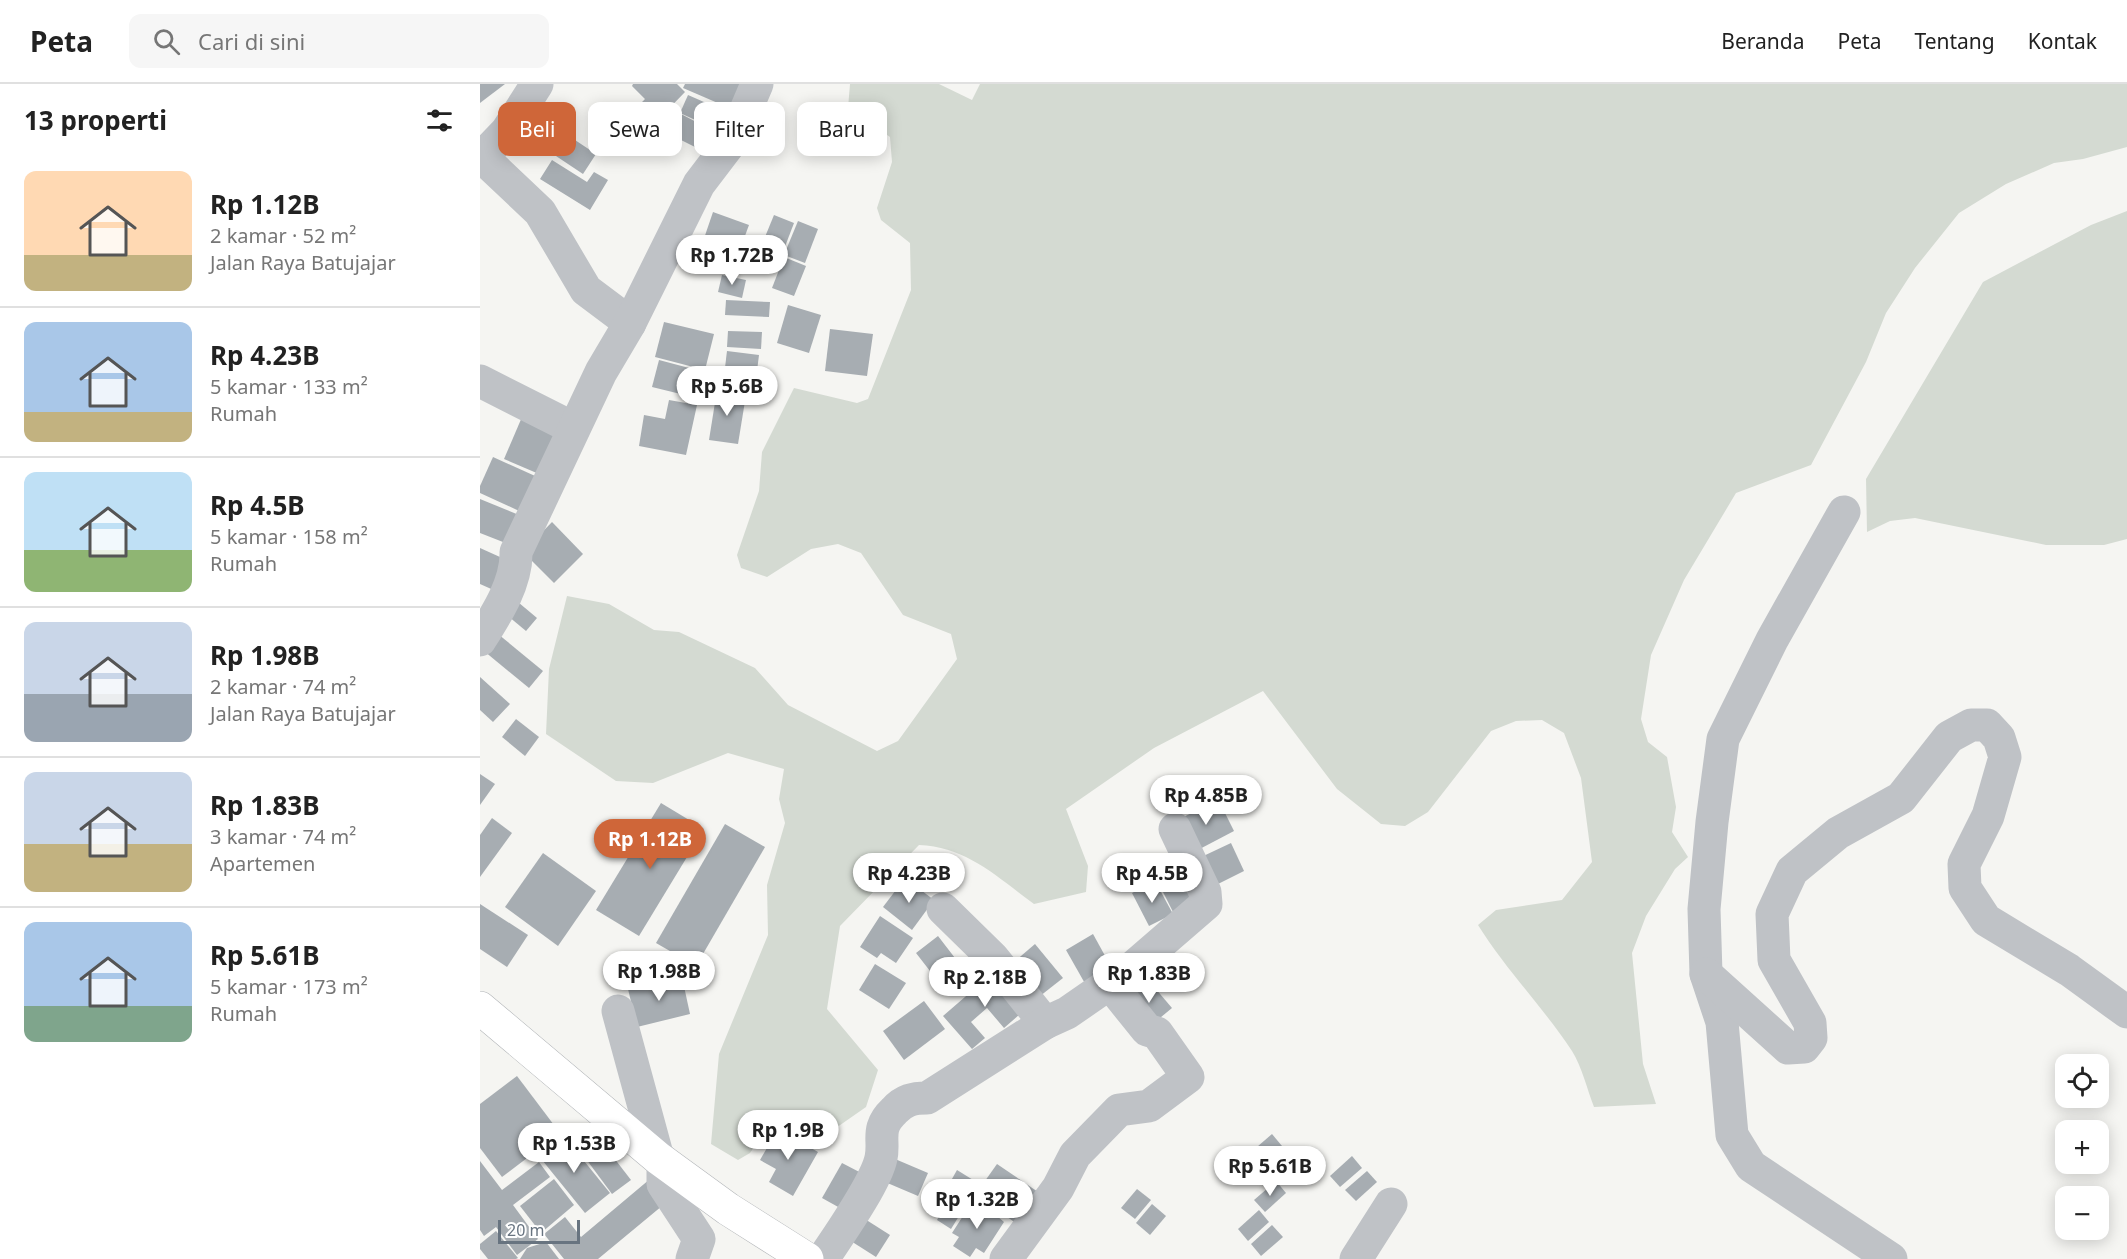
<!DOCTYPE html>
<html lang="id">
<head>
<meta charset="utf-8">
<style>
	:root { --surface:#fff; --page:#f6f6f6; --text:#222; --muted:#767676; --line:#e0e0e0; --accent:#cf6639 }
	body { margin:0; font-family:"Noto Sans",sans-serif; background:var(--page); color:var(--text); height:100vh; display:flex; flex-direction:column; font-size:22px; white-space:nowrap }
	* { box-sizing:border-box; margin:0 }
	p { font-size:20px; color:var(--muted) }
	.icon { flex:none; width:33px; height:33px; fill:none; stroke:currentColor; stroke-width:2; stroke-linecap:round; stroke-linejoin:round }
	.map { position:relative; flex:1; overflow:hidden }
	.details { display:flex; flex-direction:column; background:var(--surface); width:480px }
	.details>* { flex:none }
	.top-card { position:absolute; left:18px; top:18px; width:570px; height:54px; display:flex; gap:12px }
	.buttons { position:absolute; left:1575px; top:970px; display:grid; gap:12px }
	.buttons a { display:grid; place-items:center; width:54px; height:54px; border-radius:12px; background:var(--surface); box-shadow:0 3px 15px #0003; font-size:30px }
	.scale { position:absolute; left:18px; bottom:15px; width:82px; box-sizing:border-box; padding-left:6px; border:3px solid #687480; border-top:0; font-size:16px; line-height:21px; white-space:nowrap; color:#687480; -webkit-text-stroke:4px #fff; paint-order:stroke }
	.price { position:absolute; translate:-50% -51px; padding:0 14px; border-radius:21px; background:#fff; color:#222; font-size:20px; line-height:39px; filter:drop-shadow(0 2px 3px #0008) }
	.price::after { content:''; position:absolute; left:50%; top:36px; width:18px; height:14px; margin-left:-9px; background:inherit; clip-path:polygon(0 0,100% 0,50% 100%) }
	.price.on { background:var(--accent); color:#fff }
	ul { padding:0; list-style:none }
	li { display:flex; align-items:center; gap:18px; height:150px; padding:0 24px }
	li+li { border-top:2px solid var(--line) }
	li span { display:grid; place-items:center; flex:none; width:168px; height:120px; border-radius:12px; color:#555 }
	li>.icon { margin-inline-start:auto }
	span .icon { width:72px; height:72px; fill:#fffc; stroke-width:1 }
	li b { font-size:26px }
	h2 { display:flex; justify-content:space-between; align-items:center; height:72px; padding:0 24px; font-size:26px }
	.pill { padding:0 21px; border-radius:12px; background:var(--surface); box-shadow:0 3px 15px #0003; font-size:21px; line-height:54px }
	.pill.on { background:var(--accent); color:#fff }
	header { display:flex; align-items:center; gap:36px; box-sizing:border-box; height:84px; padding:0 30px; background:var(--surface); border-bottom:2px solid var(--line) }
	header strong { font-size:28px }
	nav { display:flex; gap:33px; margin-inline-start:auto; font-size:21px }
	.search { width:420px; height:54px; background:var(--page); display:flex; align-items:center; gap:15px; box-sizing:border-box; padding:0 21px; border-radius:12px; color:var(--muted); font-size:22px }
	main { display:flex; flex:1; min-height:0 }
	.map>svg:first-child { display:block }
</style>
</head>
<body>
<header>
<strong>Peta</strong>
<div class="search"><svg class="icon" aria-label="search" viewBox="0 0 24 24"><circle cx="10" cy="10" r="6"/><path d="M15 15l6 6"/></svg>Cari di sini</div>
<nav><a>Beranda</a><a>Peta</a><a>Tentang</a><a>Kontak</a></nav>
</header>
<main>
<section class="details">
<h2>13 properti<svg class="icon" aria-label="filters" viewBox="0 0 24 24"><path d="M4 7h16M4 17h16"/><circle cx="9" cy="7" r="2"/><circle cx="15" cy="17" r="2"/></svg></h2>
<ul>
<li><span style="background:linear-gradient(#ffd9b3 70%,#c2b280 0)"><svg class="icon" aria-label="home" viewBox="0 0 24 24"><path d="M3 11l9-7 9 7M6 9v11h12V9"/></svg></span><div><b>Rp 1.12B</b><p>2 kamar · 52 m²</p><p>Jalan Raya Batujajar</p></div></li>
<li><span style="background:linear-gradient(#a9c7e8 75%,#c2b280 0)"><svg class="icon" aria-label="home" viewBox="0 0 24 24"><path d="M3 11l9-7 9 7M6 9v11h12V9"/></svg></span><div><b>Rp 4.23B</b><p>5 kamar · 133 m²</p><p>Rumah</p></div></li>
<li><span style="background:linear-gradient(#bfe0f5 65%,#8fb573 0)"><svg class="icon" aria-label="home" viewBox="0 0 24 24"><path d="M3 11l9-7 9 7M6 9v11h12V9"/></svg></span><div><b>Rp 4.5B</b><p>5 kamar · 158 m²</p><p>Rumah</p></div></li>
<li><span style="background:linear-gradient(#c9d6e8 60%,#9aa5b1 0)"><svg class="icon" aria-label="home" viewBox="0 0 24 24"><path d="M3 11l9-7 9 7M6 9v11h12V9"/></svg></span><div><b>Rp 1.98B</b><p>2 kamar · 74 m²</p><p>Jalan Raya Batujajar</p></div></li>
<li><span style="background:linear-gradient(#c9d6e8 60%,#c2b280 0)"><svg class="icon" aria-label="home" viewBox="0 0 24 24"><path d="M3 11l9-7 9 7M6 9v11h12V9"/></svg></span><div><b>Rp 1.83B</b><p>3 kamar · 74 m²</p><p>Apartemen</p></div></li>
<li><span style="background:linear-gradient(#a9c7e8 70%,#7fa58c 0)"><svg class="icon" aria-label="home" viewBox="0 0 24 24"><path d="M3 11l9-7 9 7M6 9v11h12V9"/></svg></span><div><b>Rp 5.61B</b><p>5 kamar · 173 m²</p><p>Rumah</p></div></li>
</ul>
</section>
<div class="map">
<svg width="1647" height="1175" viewBox="0 0 1647 1175">
	<rect width="100%" height="100%" fill="#f5f5f2"/>
	<g fill="#d4dad2">
		<path d="M370 0H459L492 16 500 0H1647V63L1603 75 1574 79 1526 100 1479 129 1435 184 1406 229 1386 278 1331 381 1256 409 1204 496 1171 571 1161 635 1168 658 1187 673 1196 723 1192 748 1208 773 1195 785 1166 832 1152 869 1163 980 1176 1020 1114 1023C1107 1005 1102 983 1092 967 1063 923 1026 886 998 841L1016 826 1082 816 1112 778 1101 694 1084 649 1062 636 1036 637 1011 647 948 728 925 742 901 740 857 705 783 607 674 664 586 725 608 782 606 808 554 820C517 793 487 763 439 761L360 842 347 925 398 986 386 1023 353 1046 319 1031 294 1033 270 1069 258 1076 231 1060 239 970 288 851 287 801 305 739 299 715 304 685 248 669 173 699 136 697 66 650 69 585 87 512 129 520 174 546 199 548 275 584 308 621 397 667 418 657 477 575 471 550 423 531 381 469 358 460 331 465 287 493 261 484 257 471 279 407 282 368 314 304 377 319 388 315 431 206 430 159 401 136 397 124 412 78 410 53 368 24Z"/>
		<polygon points="1647,127 1647,455 1624,461 1566,461 1435,434 1410,437 1387,448 1386,395 1503,198 1611,141"/>
	</g>
	<g fill="#a7adb2">
		<polygon points="0,0 25,0 0,19"/>
		<polygon points="153,0 197,0 205,8 171,43 153,27 165,15 152,2"/>
		<polygon points="205,0 265,0 254,26 203,4"/>
		<polygon points="208,11 256,32 248,51 200,29"/>
		<polygon points="201,30 245,53 235,73 191,51"/>
		<polygon points="89,52 116,70 103,90 76,72"/>
		<polygon points="72,76 107,98 114,88 128,96 110,126 60,95"/>
		<polygon points="233,128 269,141 252,187 217,175"/>
		<polygon points="294,131 314,139 301,173 280,165"/>
		<polygon points="318,137 338,145 325,179 304,171"/>
		<polygon points="304,173 326,182 314,212 292,204"/>
		<polygon points="242,191 266,196 262,214 238,208"/>
		<polygon points="246,216 290,218 289,233 245,231"/>
		<polygon points="308,221 341,231 329,269 297,259"/>
		<polygon points="184,238 234,250 225,286 175,273"/>
		<polygon points="350,245 393,250 387,292 345,287"/>
		<polygon points="248,247 282,248 281,265 247,263"/>
		<polygon points="247,267 279,271 275,303 243,300"/>
		<polygon points="179,276 228,289 221,315 172,303"/>
		<polygon points="237,306 266,311 258,360 229,356"/>
		<polygon points="189,316 217,321 206,371 159,362 164,331 185,335"/>
		<polygon points="42,333 77,348 59,390 24,375"/>
		<polygon points="13,373 64,396 48,431 0,409 0,402"/>
		<polygon points="0,415 44,433 33,462 0,449"/>
		<polygon points="72,438 103,470 74,499 43,468"/>
		<polygon points="0,464 31,478 18,508 0,500"/>
		<polygon points="32,513 57,534 46,547 21,526"/>
		<polygon points="18,550 63,587 49,604 4,567"/>
		<polygon points="0,593 30,620 13,638 0,626"/>
		<polygon points="36,635 59,653 45,672 22,653"/>
		<polygon points="0,690 15,700 0,721"/>
		<polygon points="738,715 754,747 714,768 698,736"/>
		<polygon points="181,719 224,745 159,852 116,826"/>
		<polygon points="12,734 32,749 0,793 0,751"/>
		<polygon points="245,740 285,763 216,882 176,859"/>
		<polygon points="751,759 764,787 730,804 717,775"/>
		<polygon points="63,769 116,807 78,862 25,823"/>
		<polygon points="702,783 720,820 695,832 677,796"/>
		<polygon points="425,794 454,816 432,846 403,823"/>
		<polygon points="675,797 693,830 669,842 652,809"/>
		<polygon points="0,820 48,851 27,883 0,865"/>
		<polygon points="400,832 433,854 416,879 401,869 397,874 380,863"/>
		<polygon points="613,850 634,888 607,903 586,866"/>
		<polygon points="458,852 485,887 475,895 469,887 457,896 436,869"/>
		<polygon points="555,860 583,894 555,916 528,883"/>
		<polygon points="395,880 426,899 409,925 379,906"/>
		<polygon points="515,887 547,924 524,944 507,924 491,938 505,954 492,965 463,932"/>
		<polygon points="202,893 210,930 157,943 148,905"/>
		<polygon points="669,897 692,924 669,943 647,916"/>
		<polygon points="444,917 465,945 424,976 403,947"/>
		<polygon points="37,992 80,1049 22,1093 0,1064 0,1020"/>
		<polygon points="107,1039 151,1096 132,1110 89,1052"/>
		<polygon points="298,1045 338,1068 313,1112 289,1098 296,1085 280,1076"/>
		<polygon points="792,1050 802,1062 780,1081 770,1069"/>
		<polygon points="83,1051 130,1109 105,1129 58,1071"/>
		<polygon points="807,1067 818,1078 796,1097 785,1086"/>
		<polygon points="408,1072 448,1089 438,1112 398,1095"/>
		<polygon points="872,1072 882,1084 860,1103 850,1092"/>
		<polygon points="0,1077 22,1106 59,1078 70,1093 33,1121 58,1155 37,1171 16,1143 4,1152 0,1146"/>
		<polygon points="362,1079 389,1093 369,1129 342,1114"/>
		<polygon points="517,1080 564,1112 543,1144 495,1111"/>
		<polygon points="477,1086 498,1099 489,1114 468,1102"/>
		<polygon points="887,1087 897,1098 876,1117 865,1106"/>
		<polygon points="74,1095 94,1121 61,1149 40,1122"/>
		<polygon points="170,1095 188,1117 118,1175 84,1175 64,1150 85,1133 101,1153"/>
		<polygon points="796,1097 806,1109 785,1128 774,1116"/>
		<polygon points="657,1105 671,1116 655,1135 641,1124"/>
		<polygon points="474,1107 489,1116 471,1145 457,1136"/>
		<polygon points="492,1118 510,1126 524,1138 504,1169 496,1164 490,1173 473,1162 479,1153 472,1149"/>
		<polygon points="672,1120 686,1132 670,1151 656,1139"/>
		<polygon points="779,1126 789,1138 768,1157 758,1145"/>
		<polygon points="377,1130 410,1151 396,1173 363,1152"/>
		<polygon points="792,1141 803,1153 781,1172 771,1160"/>
		<polygon points="16,1147 38,1174 36,1175 8,1175 0,1165 0,1160"/>
		<polygon points="66,1158 79,1175 40,1175 47,1164"/>
	</g>
	<g fill="none" stroke-linecap="round" stroke-linejoin="round">
		<defs>
			<polyline id="highway" points="0,924 178,1074 248,1125 327,1175"/>
		</defs>
		<use href="#highway" stroke="#b2b5b8" stroke-width="34"/>
		<g stroke="#bfc2c6" stroke-width="33">
			<polyline points="3,74 60,128 106,206 150,239"/>
			<polyline points="0,75 27,47 57,0"/>
			<polyline points="0,297 93,344"/>
			<polyline points="1364,428 1292,556 1243,655 1232,738 1224,825 1226,890 1242,938 1252,1051 1271,1082 1411,1175"/>
			<path d="M0 556C16 531 37 499 36 468L121 288 150 239 219 100 254 54 277 0"/>
			<polyline points="463,825 513,874 565,939"/>
			<polyline points="1226,890 1308,964 1324,963 1331,954 1330,939 1294,876 1292,830 1312,787 1358,749 1421,714 1469,653 1491,641 1507,641 1519,654 1525,673 1508,732 1484,780 1485,804 1506,836 1589,886 1647,928"/>
			<polyline points="138,927 178,1074"/>
			<polyline points="183,1077 183,1100 219,1155 212,1175"/>
			<path d="M343 1175C358 1152 396 1099 401 1074 405 1056 395 1045 414 1027 424 1016 433 1014 447 1014L565 939 587 929 652 884 726 820 725 808 695 745"/>
			<polyline points="526,1175 578,1104 595,1071 639,1026 669,1022 708,993 677,949 667,946 630,900"/>
			<polyline points="876,1175 911,1120"/>
		</g>
		<use href="#highway" stroke="#fff" stroke-width="33"/>
	</g>
</svg>
<div class="buttons">
<a><svg class="icon" aria-label="locate" viewBox="0 0 24 24"><circle cx="12" cy="12" r="6"/><path d="M12 2v4M12 18v4M2 12h4M18 12h4"/></svg></a>
<a>+</a>
<a>−</a>
</div>
<div class="scale">20 m</div>
<b class="price" style="left:252px;top:202px">Rp 1.72B</b>
<b class="price" style="left:247px;top:333px">Rp 5.6B</b>
<b class="price" style="left:726px;top:742px">Rp 4.85B</b>
<b class="price on" style="left:170px;top:786px">Rp 1.12B</b>
<b class="price" style="left:429px;top:820px">Rp 4.23B</b>
<b class="price" style="left:672px;top:820px">Rp 4.5B</b>
<b class="price" style="left:179px;top:918px">Rp 1.98B</b>
<b class="price" style="left:669px;top:920px">Rp 1.83B</b>
<b class="price" style="left:505px;top:924px">Rp 2.18B</b>
<b class="price" style="left:308px;top:1077px">Rp 1.9B</b>
<b class="price" style="left:94px;top:1090px">Rp 1.53B</b>
<b class="price" style="left:790px;top:1113px">Rp 5.61B</b>
<b class="price" style="left:497px;top:1146px">Rp 1.32B</b>
<div class="top-card">
<a class="pill on">Beli</a>
<a class="pill">Sewa</a>
<a class="pill">Filter</a>
<a class="pill">Baru</a>
</div>
</div>
</main>
</body>
</html>
